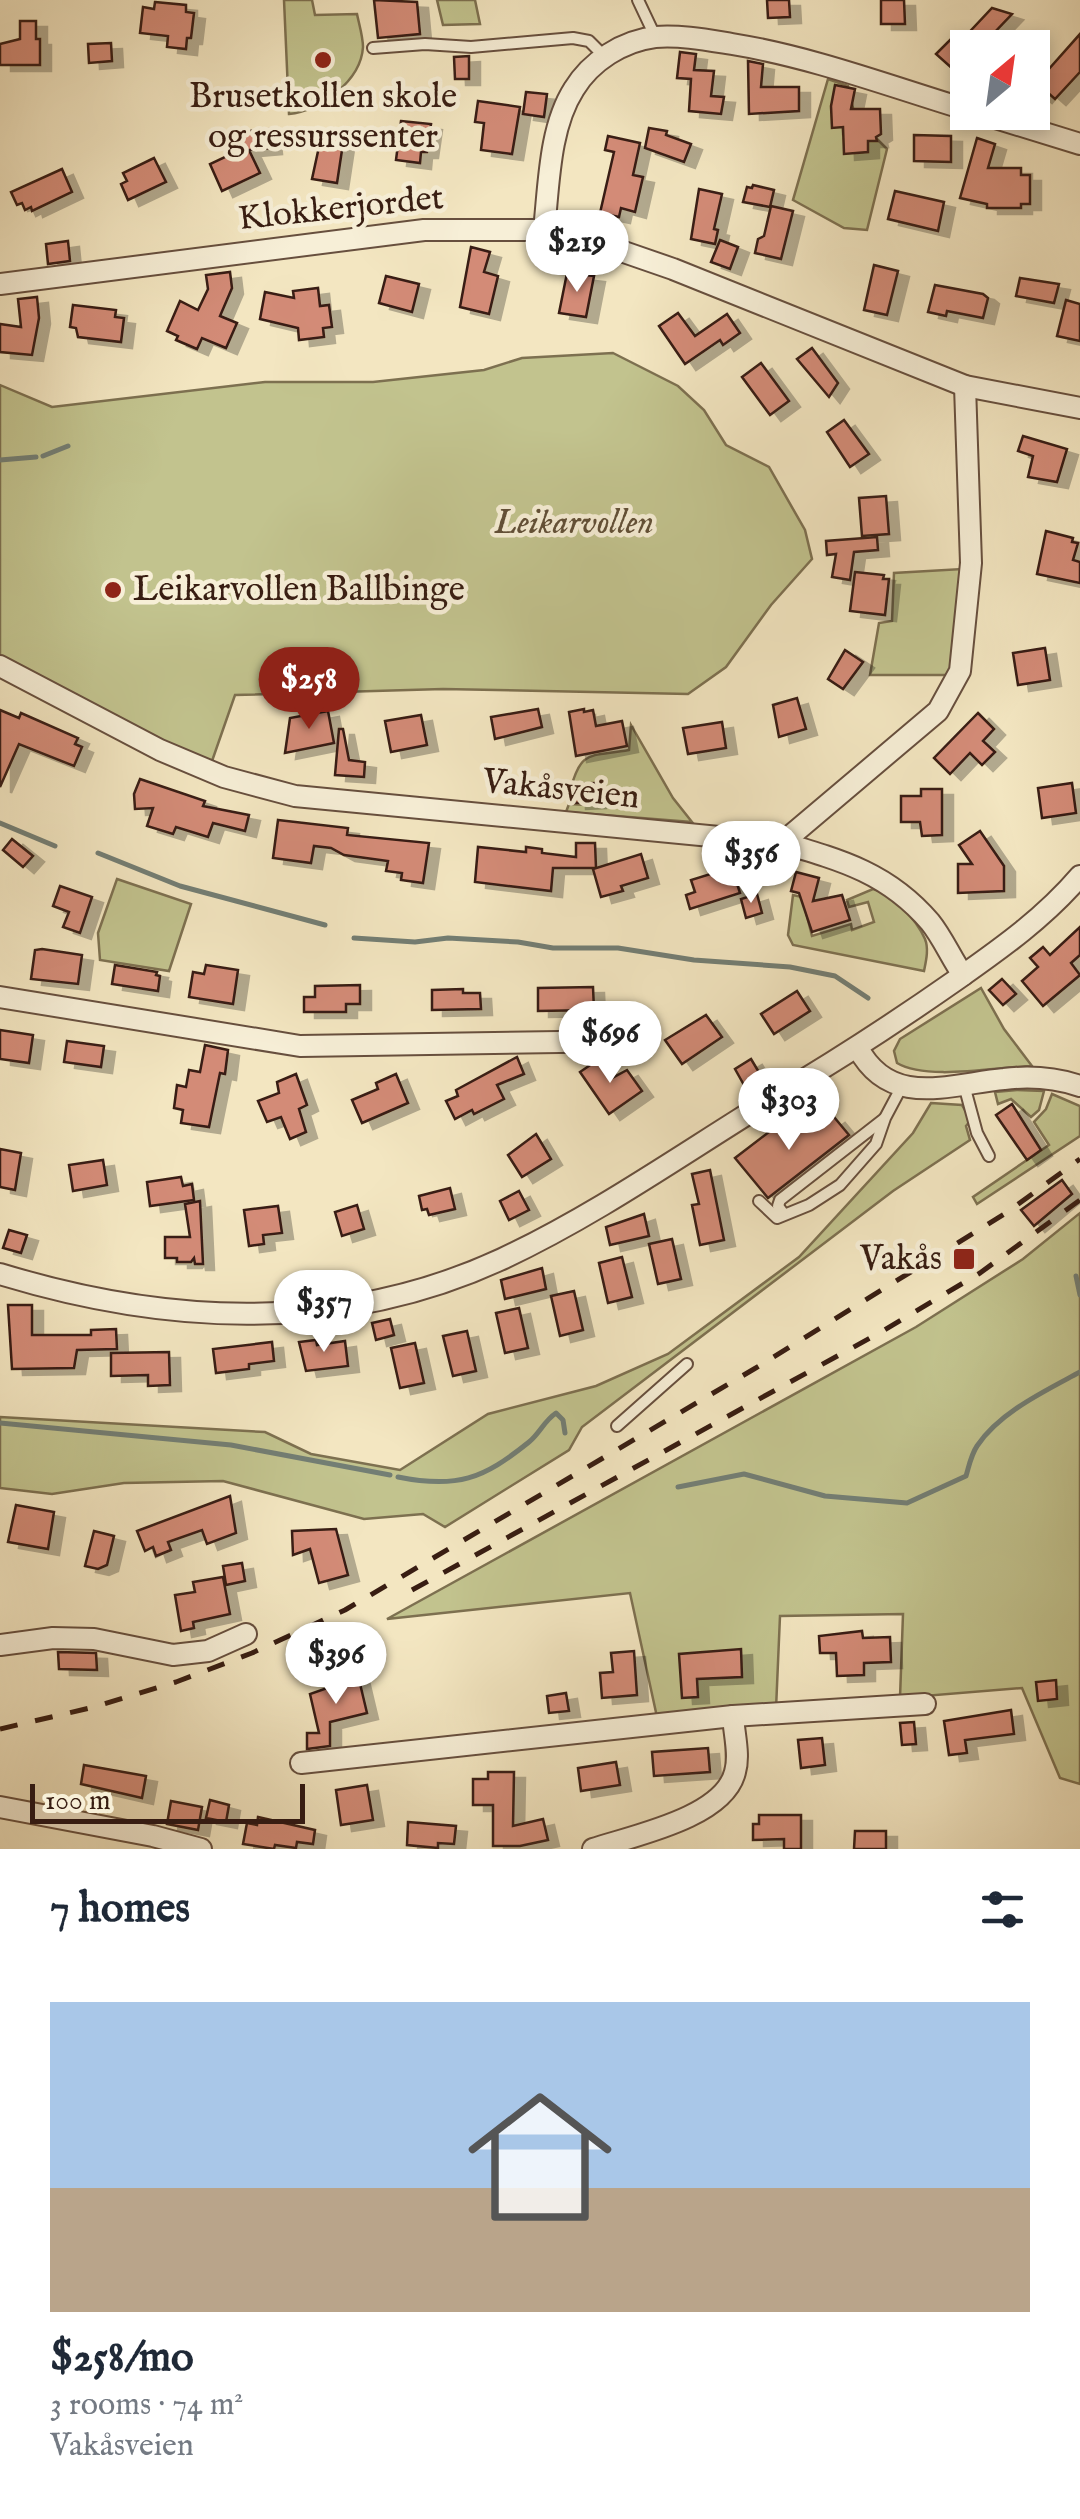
<!DOCTYPE html>
<html lang="en">
<head>
<meta charset="utf-8">
<style>
	:root { --surface:#fff; --page:#f6f6f7; --text:#1f2937; --muted:#747a83; --line:#e0e1e3; --accent:#8f2418 }
	body { margin:0; font-family:"IM FELL English",serif; background:var(--page); color:var(--text); height:100vh; display:flex; flex-direction:column; font-size:38px; white-space:nowrap }
	* { box-sizing:border-box; margin:0 }
	p { font-size:32px; color:var(--muted) }
	.icon { flex:none; width:55px; height:55px; fill:none; stroke:currentColor; stroke-width:2; stroke-linecap:round; stroke-linejoin:round }
	.map { position:relative; height:1849px; overflow:hidden }
	.drawer { display:flex; flex-direction:column; background:var(--surface); flex:1 }
	.drawer>* { flex:none }
	.needle { width:65px; rotate:29deg }
	.controls { position:absolute; left:950px; top:30px; display:grid; gap:20px }
	.controls a { display:grid; place-items:center; width:100px; height:100px; border-radius:0px; background:var(--surface); box-shadow:0 5px 15px #0003; font-size:50px }
	.scale { position:absolute; left:30px; bottom:25px; width:275px; box-sizing:border-box; padding-left:10px; border:5px solid #381d12; border-top:0; font-size:28px; line-height:35px; white-space:nowrap; color:#381d12; -webkit-text-stroke:8px #f7efd7; paint-order:stroke }
	.price { position:absolute; translate:-50% -85px; padding:0 22px; border-radius:35px; background:#fff; color:#222; font-size:32px; line-height:65px; filter:drop-shadow(0 2px 5px #0008) }
	.price::after { content:''; position:absolute; left:50%; top:60px; width:30px; height:22px; margin-left:-15px; background:inherit; clip-path:polygon(0 0,100% 0,50% 100%) }
	.price.selected { background:var(--accent); color:#fff }
	ul { padding:0; list-style:none }
	li { display:grid; align-content:center; gap:20px; height:530px; padding:0 50px }
	li+li { border-top:2px solid var(--line) }
	li span { display:grid; place-items:center; height:310px; border-radius:0px; color:#555 }
	li>.icon { margin-inline-start:auto }
	span .icon { width:180px; height:180px; fill:#fffc; stroke-width:1 }
	li b { font-size:42px }
	h2 { display:flex; justify-content:space-between; align-items:center; height:120px; padding:0 50px; font-size:42px }
	.map>svg:first-child { display:block }
</style>
</head>
<body>
<div class="map">
<svg width="1080" height="1849" viewBox="0 0 1080 1849">
	<defs>
		<filter id="shadow"><feDropShadow dx="11" dy="6" stdDeviation="0" flood-color="#0004"/></filter>
	</defs>
	<rect width="100%" height="100%" fill="#f3e6c1"/>
	<filter id="stains"><feTurbulence type="fractalNoise" baseFrequency=".002" numOctaves="4"/><feColorMatrix values="0 0 0 0 .2 0 0 0 0 .09 0 0 0 0 .02 0 0 0 .5 -.17"/></filter>
	<radialGradient id="worn" r=".72"><stop offset=".6" stop-color="#630" stop-opacity="0"/><stop offset="1" stop-color="#630" stop-opacity=".3"/></radialGradient>
	<g fill="#c2c38e" stroke="#7d7050" stroke-width="2.5">
		<path d="M284 0H312L315 15 357 14C359 24 363 37 363 47 361 81 320 111 289 114Z"/>
		<polygon points="437,0 475,0 480,24 443,25"/>
		<polygon points="828,79 848,86 855,117 887,149 867,230 844,228 793,200"/>
		<polygon points="613,353 678,386 704,410 726,445 769,467 805,530 812,559 771,605 726,667 688,694 443,689 235,695 211,764 158,742 0,658 0,385 52,407 265,382 373,382 484,370 522,358"/>
		<polygon points="962,569 950,675 870,675 879,623 892,621 894,573"/>
		<path d="M631 725 673 798 692 822 566 812 569 804 587 805V793L570 791C581 749 589 757 629 750Z"/>
		<polygon points="117,879 191,904 169,971 100,960 98,933"/>
		<path d="M873 889C893 894 916 919 925 939 929 949 926 961 924 971L793 945 788 935 793 895 802 897 812 936 851 924 852 930 874 922 868 902 849 907 847 900Z"/>
		<path d="M981 988 1004 1029 1032 1066C996 1067 927 1081 897 1063L894 1051 900 1039Z"/>
		<polygon points="1017,1090 1044,1091 1039,1110 1031,1117 1011,1099 998,1104 995,1092"/>
		<polygon points="1052,1094 1080,1106 1080,1136 977,1204 973,1197 1049,1145 1034,1122 1046,1109"/>
		<polygon points="931,1103 962,1105 971,1120 966,1126 970,1140 893,1191 582,1427 569,1450 445,1527 423,1514 364,1519 223,1481 124,1483 52,1494 0,1488 0,1417 265,1432 311,1454 400,1470 488,1414 596,1386 668,1354 799,1257 913,1133"/>
		<polygon points="1080,1213 1080,1784 1060,1778 1022,1688 900,1698 903,1614 780,1616 776,1709 657,1717 630,1593 387,1619 916,1327 1023,1259"/>
	</g>
	<g fill="none" stroke-linecap="round" stroke-linejoin="round">
		<g stroke="#737e74" stroke-width="5">
			<polyline points="43,456 68,446"/>
			<polyline points="0,460 36,457"/>
			<polyline points="0,823 55,846"/>
			<polyline points="98,853 180,886 325,925"/>
			<polyline points="354,938 415,942 448,938 518,942 553,948 618,948 694,960 790,967 835,976 868,998"/>
			<polyline points="1076,1276 1080,1295"/>
			<polyline points="0,1423 231,1445 390,1475"/>
			<path d="M398 1477C457 1489 483 1479 529 1442 540 1433 544 1421 556 1413L563 1420 565 1433"/>
			<path d="M678 1487 744 1474 825 1496 907 1503 966 1476C969 1466 971 1455 977 1446 1000 1412 1045 1391 1080 1372"/>
		</g>
	</g>
	<g fill="#d38b77" stroke="#381d12" stroke-width="2.5" filter="url(#shadow)">
		<polygon points="374,0 417,2 420,34 378,38"/>
		<polygon points="767,0 789,0 790,17 768,18"/>
		<polygon points="881,0 904,0 905,24 881,24"/>
		<polygon points="155,2 186,5 186,12 194,13 191,38 187,38 186,49 167,47 168,36 140,33 143,7 154,9"/>
		<polygon points="992,8 1012,14 994,33 998,37 989,48 968,48 968,73 959,65 954,70 936,54 953,37 959,43"/>
		<polygon points="20,21 36,21 36,39 40,39 40,65 0,65 0,44 20,39"/>
		<polygon points="1080,34 1080,72 1055,99 1046,91 1041,97 1032,89 1032,74 1042,64 1048,70"/>
		<polygon points="111,43 112,61 89,63 88,44"/>
		<polygon points="680,52 696,54 694,70 714,71 711,96 724,97 721,114 689,111 691,79 677,78"/>
		<polygon points="469,56 469,79 455,79 454,57"/>
		<polygon points="748,61 763,64 761,87 799,87 799,111 749,114"/>
		<polygon points="835,85 855,89 851,109 880,109 881,134 876,137 877,141 868,141 868,152 844,154 843,127 832,128 831,106"/>
		<polygon points="526,92 547,94 544,117 523,114"/>
		<polygon points="478,101 520,107 512,154 481,150 484,123 475,122"/>
		<polygon points="401,121 431,124 427,152 421,152 420,163 396,160"/>
		<polygon points="649,128 667,131 666,135 691,144 684,162 645,148"/>
		<polygon points="269,129 271,148 249,150 260,173 222,191 210,164 240,150 238,132"/>
		<polygon points="322,133 344,137 337,183 312,179"/>
		<polygon points="914,135 951,136 951,162 914,161"/>
		<polygon points="608,136 640,143 633,175 643,177 635,212 621,208 619,217 600,213 614,152 605,150"/>
		<polygon points="977,138 995,144 988,168 1021,168 1021,175 1030,175 1030,204 1021,204 1021,208 987,208 987,204 960,198"/>
		<polygon points="154,158 166,182 128,200 121,184 127,181 123,173"/>
		<polygon points="62,169 72,192 32,211 31,207 25,210 22,203 17,205 11,192"/>
		<polygon points="753,185 774,190 770,207 743,202 747,187 752,188"/>
		<polygon points="699,189 722,194 714,229 718,230 715,244 691,239"/>
		<polygon points="895,191 944,202 938,231 888,219"/>
		<polygon points="771,206 793,211 781,259 755,253 758,239 764,236"/>
		<polygon points="720,240 738,247 730,269 711,262"/>
		<polygon points="68,241 70,261 48,264 46,244"/>
		<polygon points="471,247 490,252 484,272 498,276 489,314 460,307"/>
		<polygon points="874,265 898,271 887,315 864,310"/>
		<polygon points="230,272 232,288 220,316 237,323 226,348 202,338 197,349 176,340 178,336 167,331 180,301 198,310 208,289 206,275"/>
		<polygon points="567,273 594,276 586,317 559,313"/>
		<polygon points="386,276 419,284 412,312 379,303"/>
		<polygon points="1020,278 1059,284 1054,303 1016,296"/>
		<polygon points="935,285 983,294 988,298 983,318 947,311 946,316 928,312"/>
		<polygon points="318,288 320,306 329,305 332,327 323,328 324,337 299,340 298,328 260,319 265,292 294,298 293,291"/>
		<polygon points="37,297 39,318 32,355 0,352 0,324 21,327 18,299"/>
		<polygon points="1066,300 1080,304 1080,341 1057,336"/>
		<polygon points="73,305 116,310 115,317 124,318 121,342 78,337 76,328 70,327"/>
		<polygon points="678,313 695,336 727,314 740,333 723,345 720,340 685,364 659,326"/>
		<polygon points="812,348 838,383 829,397 797,359"/>
		<polygon points="761,363 789,401 770,415 742,377"/>
		<polygon points="844,420 869,454 850,467 827,432"/>
		<polygon points="1023,436 1067,449 1057,482 1028,477 1033,456 1018,451"/>
		<polygon points="886,496 889,534 862,536 859,498"/>
		<polygon points="1046,531 1073,538 1072,542 1078,543 1073,560 1080,562 1080,583 1037,574"/>
		<polygon points="877,537 878,550 854,552 850,580 832,577 836,554 827,555 826,541"/>
		<polygon points="855,572 884,575 883,579 889,579 885,615 850,611"/>
		<polygon points="1045,648 1050,680 1018,685 1013,653"/>
		<polygon points="845,650 863,662 843,689 828,679"/>
		<polygon points="797,698 806,729 779,737 773,705"/>
		<polygon points="538,709 542,727 495,739 491,717"/>
		<polygon points="584,709 584,712 593,710 596,726 622,721 627,746 576,756 569,712"/>
		<polygon points="0,710 19,718 21,713 78,738 75,744 82,747 74,766 19,744 0,787"/>
		<polygon points="328,711 334,743 285,753 290,718"/>
		<polygon points="978,713 994,729 983,741 995,752 982,765 970,753 950,774 934,758"/>
		<polygon points="421,715 427,745 391,752 385,721"/>
		<polygon points="722,722 726,748 688,754 683,728"/>
		<polygon points="339,729 343,729 349,760 365,762 364,777 335,775"/>
		<polygon points="140,779 205,801 203,806 249,815 245,831 213,823 208,837 176,827 173,834 147,826 153,808 135,809 134,794"/>
		<polygon points="594,783 595,802 575,803 574,784"/>
		<polygon points="1072,783 1076,813 1042,818 1038,788"/>
		<polygon points="921,789 942,789 942,835 922,836 920,822 901,822 901,796 921,796"/>
		<polygon points="278,820 348,828 347,835 429,843 423,883 401,880 402,873 386,871 388,861 344,855 331,848 314,846 311,863 273,858"/>
		<polygon points="980,831 1004,866 1004,891 958,893 958,864 972,864 959,845"/>
		<polygon points="12,839 33,856 23,867 3,850"/>
		<polygon points="576,843 595,843 596,868 553,868 551,891 475,882 478,847 526,852 526,847 542,849 542,853 576,857"/>
		<polygon points="641,854 648,878 621,886 623,891 601,897 593,869"/>
		<polygon points="720,871 721,875 733,871 740,893 690,909 686,895 695,892 691,880"/>
		<polygon points="796,872 819,878 813,901 842,895 850,920 812,932 799,893 791,891"/>
		<polygon points="60,886 92,897 80,933 63,927 69,912 53,906"/>
		<polygon points="757,894 762,913 746,918 741,899"/>
		<polygon points="1080,927 1080,955 1071,963 1080,975 1043,1006 1022,981 1038,967 1030,958 1043,947 1050,955"/>
		<polygon points="42,949 82,955 78,984 31,979 35,950"/>
		<polygon points="115,965 157,972 156,975 160,976 158,991 112,984"/>
		<polygon points="206,965 238,970 233,1004 189,997 193,972 204,974"/>
		<polygon points="1002,979 1016,994 1003,1005 989,990"/>
		<polygon points="360,985 360,1004 346,1004 346,1012 304,1012 304,997 315,997 315,986"/>
		<polygon points="593,987 594,1010 538,1011 538,988"/>
		<polygon points="463,989 463,993 480,993 481,1009 432,1010 432,990"/>
		<polygon points="797,991 810,1011 774,1034 761,1014"/>
		<polygon points="706,1015 722,1037 682,1064 665,1040"/>
		<polygon points="0,1030 33,1035 29,1063 0,1059"/>
		<polygon points="67,1041 104,1046 101,1067 64,1062"/>
		<polygon points="205,1045 228,1050 225,1074 220,1073 209,1127 181,1123 183,1110 174,1108 177,1085 186,1087 189,1070 200,1072"/>
		<polygon points="517,1057 524,1074 497,1085 504,1099 474,1114 472,1110 455,1119 446,1101 458,1096 456,1090"/>
		<polygon points="599,1059 612,1078 627,1070 642,1091 609,1114 580,1072"/>
		<polygon points="751,1059 760,1074 744,1085 735,1069"/>
		<polygon points="296,1074 307,1105 299,1109 306,1132 290,1139 281,1117 267,1122 258,1101 279,1093 277,1082"/>
		<polygon points="396,1074 408,1103 362,1123 352,1100 378,1089 376,1083"/>
		<polygon points="1012,1104 1041,1150 1027,1160 996,1115"/>
		<polygon points="834,1117 849,1135 768,1198 735,1158 782,1122 792,1135 806,1124 808,1126 815,1121 827,1122"/>
		<polygon points="536,1134 551,1159 522,1177 508,1155"/>
		<polygon points="0,1149 21,1153 15,1190 0,1187"/>
		<polygon points="103,1160 107,1185 73,1191 69,1165"/>
		<polygon points="710,1170 724,1240 700,1245 692,1205 699,1204 692,1174"/>
		<polygon points="181,1177 183,1186 192,1184 194,1200 150,1206 147,1182"/>
		<polygon points="1062,1180 1072,1194 1034,1226 1021,1210"/>
		<polygon points="450,1188 455,1209 429,1215 427,1209 422,1210 419,1196"/>
		<polygon points="519,1191 529,1210 509,1220 500,1201"/>
		<polygon points="200,1201 203,1264 195,1264 194,1258 191,1262 177,1262 177,1258 165,1258 165,1237 190,1237 185,1204"/>
		<polygon points="357,1205 364,1229 342,1236 335,1212"/>
		<polygon points="278,1206 282,1233 263,1235 264,1244 249,1246 244,1210"/>
		<polygon points="644,1214 649,1236 610,1245 606,1227"/>
		<polygon points="9,1230 27,1235 21,1253 3,1248"/>
		<polygon points="672,1239 681,1279 658,1284 649,1244"/>
		<polygon points="622,1257 632,1297 608,1303 599,1263"/>
		<polygon points="542,1268 546,1289 505,1299 501,1280"/>
		<polygon points="574,1291 583,1330 560,1336 551,1296"/>
		<polygon points="8,1305 32,1305 32,1335 91,1335 91,1330 116,1329 117,1349 77,1350 74,1368 12,1369"/>
		<polygon points="519,1308 528,1348 505,1353 496,1313"/>
		<polygon points="390,1319 394,1335 376,1340 372,1323"/>
		<polygon points="467,1331 476,1371 453,1376 443,1336"/>
		<polygon points="316,1340 317,1345 345,1341 348,1366 306,1371 299,1342"/>
		<polygon points="272,1342 274,1361 249,1364 249,1369 216,1373 213,1349"/>
		<polygon points="415,1343 424,1383 400,1388 391,1348"/>
		<polygon points="169,1352 170,1385 148,1386 148,1375 111,1376 111,1353"/>
		<polygon points="230,1496 236,1533 207,1544 202,1530 168,1542 171,1550 156,1556 153,1547 145,1551 137,1531"/>
		<polygon points="16,1505 54,1512 48,1549 8,1542"/>
		<polygon points="336,1529 348,1575 319,1583 310,1549 293,1555 292,1531"/>
		<polygon points="94,1531 114,1536 107,1565 98,1569 85,1566"/>
		<polygon points="242,1563 245,1581 226,1585 223,1566"/>
		<polygon points="223,1577 230,1614 193,1622 194,1628 181,1631 175,1595 195,1592 193,1582"/>
		<polygon points="862,1631 863,1638 890,1637 891,1662 864,1663 864,1675 837,1676 836,1653 820,1653 819,1636"/>
		<polygon points="741,1649 742,1677 697,1679 698,1697 682,1698 679,1654"/>
		<polygon points="634,1651 637,1695 602,1698 600,1673 613,1672 611,1653"/>
		<polygon points="58,1652 96,1653 97,1670 59,1669"/>
		<polygon points="357,1671 367,1713 330,1722 330,1746 307,1749 307,1733 319,1733 310,1694 336,1685 333,1676"/>
		<polygon points="1056,1680 1057,1699 1038,1701 1036,1682"/>
		<polygon points="566,1693 569,1711 549,1713 547,1696"/>
		<polygon points="1011,1710 1014,1734 965,1740 967,1753 949,1755 944,1721"/>
		<polygon points="914,1722 916,1744 902,1745 900,1723"/>
		<polygon points="822,1738 825,1765 801,1768 798,1740"/>
		<polygon points="708,1748 710,1772 654,1776 652,1752"/>
		<polygon points="616,1762 620,1785 581,1791 578,1768"/>
		<polygon points="84,1765 146,1776 142,1798 81,1784"/>
		<polygon points="488,1772 514,1772 513,1826 543,1819 548,1840 520,1846 493,1846 493,1805 473,1805 473,1779 488,1779"/>
		<polygon points="367,1785 373,1820 341,1825 336,1790"/>
		<polygon points="210,1800 229,1805 226,1822 206,1818"/>
		<polygon points="171,1801 202,1807 198,1830 167,1824"/>
		<polygon points="759,1815 801,1815 801,1849 784,1849 784,1839 753,1840 753,1824 759,1824"/>
		<polygon points="258,1817 315,1830 313,1844 297,1842 296,1848 275,1845 274,1849 243,1844 247,1823 257,1825"/>
		<polygon points="408,1822 456,1826 454,1844 438,1843 438,1848 407,1845"/>
		<polygon points="855,1831 886,1831 886,1849 854,1849"/>
	</g>
	<g fill="none" stroke-linecap="round" stroke-linejoin="round">
		<defs>
			<g id="service">
				<polyline points="638,0 655,36"/>
				<polyline points="373,48 425,44 471,47 573,38 589,41 604,56"/>
				<polyline points="964,1085 977,1133 989,1156"/>
				<polyline points="759,1201 777,1218 809,1205 840,1185 876,1144 885,1118 902,1086"/>
				<polyline points="778,1217 783,1213 778,1206 780,1200 884,1119"/>
				<polyline points="617,1426 687,1364"/>
			</g>
			<g id="minor">
				<polyline points="976,112 1080,144"/>
				<path d="M544 230C549 185 549 128 574 89 591 61 623 41 655 37 681 35 707 40 732 44 812 57 889 86 968 110"/>
				<polyline points="0,284 424,230 544,230 621,251 673,269 965,386 1080,408"/>
				<path d="M0 666 160 750 224 777 295 796 782 843C841 860 888 873 930 922 943 938 951 958 963 975"/>
				<polyline points="782,843 938,711 960,671 971,563 965,386"/>
				<polyline points="0,997 300,1046 628,1041"/>
				<path d="M858 1048C890 1109 950 1084 1004 1079 1029 1076 1056 1078 1080 1086"/>
				<path d="M0 1274C167 1325 340 1334 502 1259 598 1214 685 1152 775 1097 838 1060 899 1020 959 978 1003 947 1045 917 1080 876"/>
				<polyline points="0,1645 53,1638 94,1639 173,1655 208,1651 246,1634"/>
				<polyline points="301,1763 733,1716 925,1704"/>
				<polyline points="0,1807 153,1836 201,1849"/>
				<path d="M593 1849C632 1836 724 1818 735 1772 740 1755 734 1734 733 1716"/>
			</g>
		</defs>
		<use href="#service" stroke="#674f3e" stroke-width="14"/>
		<use href="#minor" stroke="#674f3e" stroke-width="24"/>
		<use href="#service" stroke="#f7efd7" stroke-width="10"/>
		<use href="#minor" stroke="#f7efd7" stroke-width="20"/>
		<g stroke="#381d12" stroke-width="5" stroke-dasharray="18 18" stroke-linecap="butt">
			<polyline points="412,1590 881,1332 980,1273 1080,1200"/>
			<polyline points="0,1729 94,1707 176,1682 252,1653 345,1610 754,1369 1006,1213 1080,1159"/>
		</g>
	</g>
	<g fill="#8f2418" stroke="#f7efd7" stroke-width="4">
		<circle cx="323" cy="60" r="10"/>
		<circle cx="113" cy="590" r="10"/>
		<rect x="952" y="1247" width="24" height="24" rx="5"/>
	</g>
	<g text-anchor="middle" dominant-baseline="central" stroke-width="9" stroke-linejoin="round" paint-order="stroke">
		<g font-size="35" fill="#381d12" stroke="#f7efd7">
			<text x="323" y="97">Brusetkollen skole<tspan x="323" dy="40">og ressurssenter</tspan></text>
			<text x="133" y="590" text-anchor="start">Leikarvollen Ballbinge</text>
			<text x="942" y="1259" text-anchor="end">Vakås</text>
		</g>
		<g font-size="35" fill="#381d12" stroke="#f7efd7">
			<text transform="translate(341 209) rotate(-6)">Klokkerjordet</text>
			<text transform="translate(561 790) rotate(6)">Vakåsveien</text>
		</g>
		<g font-size="35" font-style="italic" fill="#614f37" stroke="#f7efd7">
			<text x="574" y="523">Leikarvollen</text>
		</g>
	</g>
	<rect width="100%" height="100%" filter="url(#stains)"/>
	<rect width="100%" height="100%" fill="url(#worn)"/>
</svg>
<div class="controls">
<a><svg class="needle" viewBox="-14 -14 28 28"><path d="M0-13l5 13h-10z" fill="#e53935"/><path d="M0 13l5-13h-10z" fill="#747a83"/></svg></a>
</div>
<div class="scale">100 m</div>
<b class="price" style="left:577px;top:295px">$219</b>
<b class="price selected" style="left:309px;top:732px">$258</b>
<b class="price" style="left:751px;top:906px">$356</b>
<b class="price" style="left:610px;top:1086px">$696</b>
<b class="price" style="left:789px;top:1153px">$303</b>
<b class="price" style="left:324px;top:1355px">$357</b>
<b class="price" style="left:336px;top:1707px">$396</b>
</div>
<section class="drawer">
<h2>7 homes<svg class="icon" aria-label="filters" viewBox="0 0 24 24"><path d="M4 7h16M4 17h16"/><circle cx="9" cy="7" r="2"/><circle cx="15" cy="17" r="2"/></svg></h2>
<ul>
<li><span style="background:linear-gradient(#a9c7e8 60%,#b9a48a 0)"><svg class="icon" aria-label="home" viewBox="0 0 24 24"><path d="M3 11l9-7 9 7M6 9v11h12V9"/></svg></span><div><b>$258/mo</b><p>3 rooms · 74 m²</p><p>Vakåsveien</p></div></li>
</ul>
</section>
</body>
</html>
